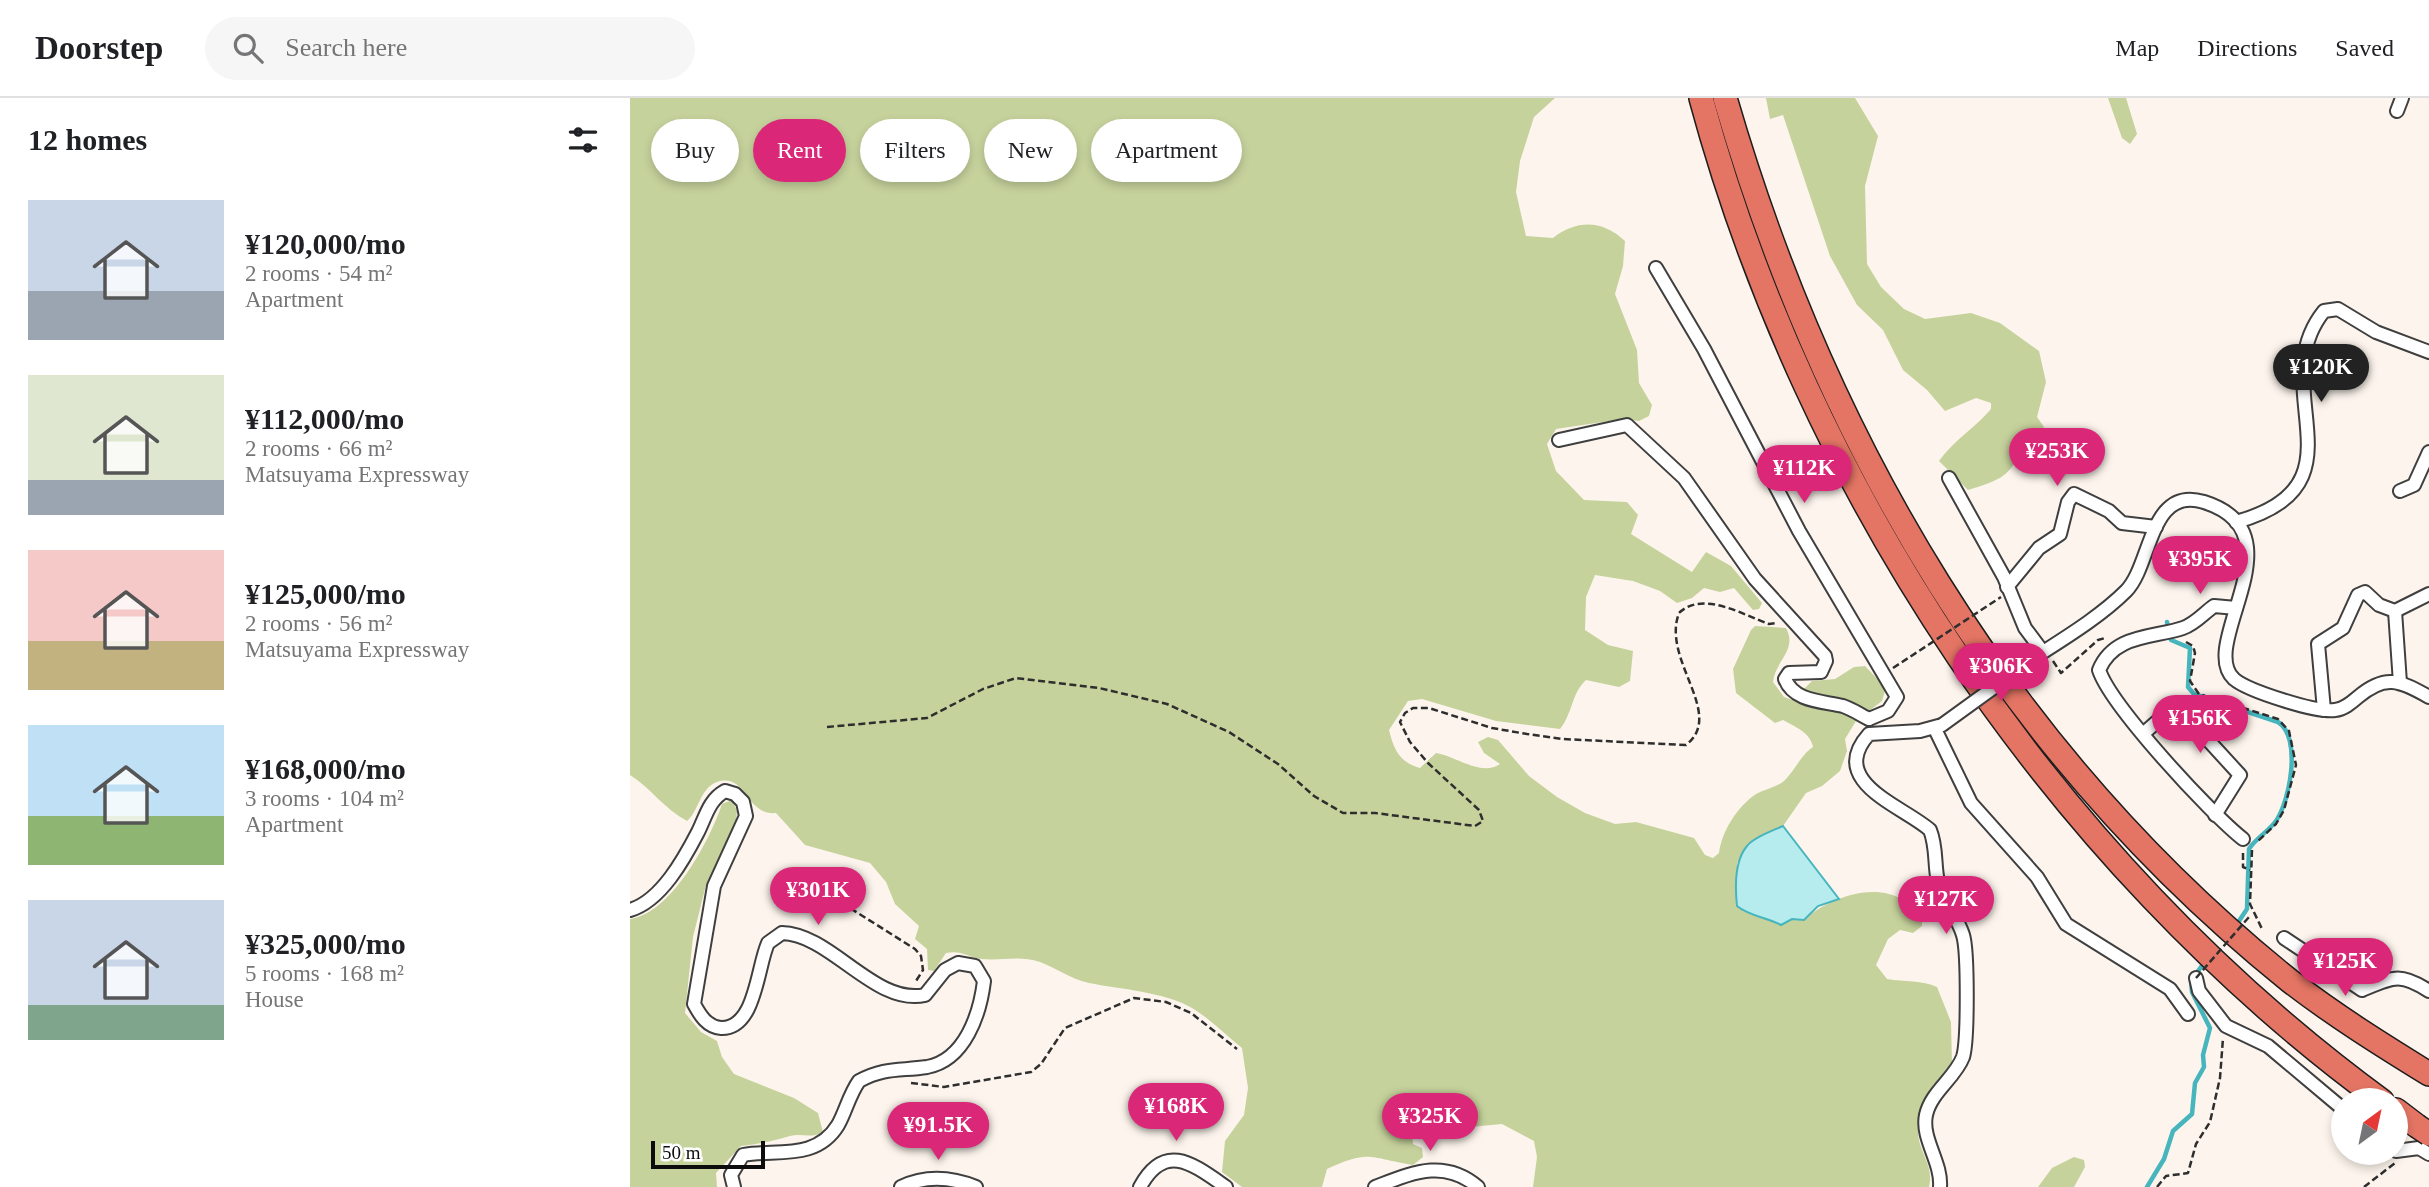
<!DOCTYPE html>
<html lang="en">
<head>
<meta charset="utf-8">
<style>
	:root { --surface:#fff; --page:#f6f6f6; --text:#202124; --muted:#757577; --line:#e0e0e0; --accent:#db2777 }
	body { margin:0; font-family:"Times New Roman",serif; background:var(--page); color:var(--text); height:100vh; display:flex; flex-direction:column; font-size:26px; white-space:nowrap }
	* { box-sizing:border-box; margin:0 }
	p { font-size:23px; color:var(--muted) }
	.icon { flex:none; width:38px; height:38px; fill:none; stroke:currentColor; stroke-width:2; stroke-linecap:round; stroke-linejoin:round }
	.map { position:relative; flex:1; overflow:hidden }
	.side { display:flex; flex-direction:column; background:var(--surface); width:630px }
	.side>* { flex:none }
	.guide { position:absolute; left:21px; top:21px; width:665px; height:63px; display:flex; gap:14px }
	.needle { width:46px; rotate:33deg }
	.tools { position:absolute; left:1701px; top:990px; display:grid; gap:14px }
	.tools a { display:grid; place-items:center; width:77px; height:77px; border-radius:50%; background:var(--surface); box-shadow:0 4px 10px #0003; font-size:35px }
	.scale { position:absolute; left:21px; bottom:18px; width:114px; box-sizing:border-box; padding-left:7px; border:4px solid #0c0c0c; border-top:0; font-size:19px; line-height:24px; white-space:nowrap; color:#0c0c0c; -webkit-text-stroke:5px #fff; paint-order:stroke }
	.price { position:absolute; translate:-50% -60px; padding:0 16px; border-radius:24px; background:var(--accent); color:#fff; font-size:23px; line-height:46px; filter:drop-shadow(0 2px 4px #0008) }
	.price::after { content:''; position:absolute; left:50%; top:42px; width:21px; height:16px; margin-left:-10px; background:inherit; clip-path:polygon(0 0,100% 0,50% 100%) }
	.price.on { background:#222; color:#fff }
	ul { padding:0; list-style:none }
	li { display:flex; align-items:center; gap:21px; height:175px; padding:0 28px }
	li span { display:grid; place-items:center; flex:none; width:196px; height:140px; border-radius:0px; color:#555 }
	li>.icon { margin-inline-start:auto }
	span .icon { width:84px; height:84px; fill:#fffc; stroke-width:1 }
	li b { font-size:30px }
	h2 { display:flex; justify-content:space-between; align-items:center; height:84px; padding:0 28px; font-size:30px }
	.pill { padding:0 24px; border-radius:32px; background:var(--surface); box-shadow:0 4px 10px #0003; font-size:24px; line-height:63px }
	.pill.on { background:var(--accent); color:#fff }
	header { display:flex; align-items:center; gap:42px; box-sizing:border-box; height:98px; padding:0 35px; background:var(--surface); border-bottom:2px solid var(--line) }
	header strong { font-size:33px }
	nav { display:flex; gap:38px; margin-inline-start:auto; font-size:24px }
	.search { width:490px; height:63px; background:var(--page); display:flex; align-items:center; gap:18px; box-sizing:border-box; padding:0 24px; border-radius:38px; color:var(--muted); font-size:26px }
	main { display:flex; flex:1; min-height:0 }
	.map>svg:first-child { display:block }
</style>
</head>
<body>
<header>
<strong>Doorstep</strong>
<div class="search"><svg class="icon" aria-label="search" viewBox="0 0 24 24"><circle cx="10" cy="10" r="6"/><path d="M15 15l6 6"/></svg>Search here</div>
<nav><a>Map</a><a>Directions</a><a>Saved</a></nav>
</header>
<main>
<section class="side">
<h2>12 homes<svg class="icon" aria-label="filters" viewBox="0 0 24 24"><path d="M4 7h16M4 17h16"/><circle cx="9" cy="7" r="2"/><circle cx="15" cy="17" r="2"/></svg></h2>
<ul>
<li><span style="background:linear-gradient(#c9d6e8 65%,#9aa5b1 0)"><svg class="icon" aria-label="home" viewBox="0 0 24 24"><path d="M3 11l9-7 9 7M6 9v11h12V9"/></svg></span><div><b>¥120,000/mo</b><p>2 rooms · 54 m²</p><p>Apartment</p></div></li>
<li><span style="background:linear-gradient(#dfe7d0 75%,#9aa5b1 0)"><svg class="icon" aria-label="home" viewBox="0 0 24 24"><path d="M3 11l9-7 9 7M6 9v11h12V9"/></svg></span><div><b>¥112,000/mo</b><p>2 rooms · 66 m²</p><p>Matsuyama Expressway</p></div></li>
<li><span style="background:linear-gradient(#f6c9c9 65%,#c2b280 0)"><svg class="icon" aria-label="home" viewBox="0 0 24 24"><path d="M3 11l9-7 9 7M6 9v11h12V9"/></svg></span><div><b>¥125,000/mo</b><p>2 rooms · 56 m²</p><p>Matsuyama Expressway</p></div></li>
<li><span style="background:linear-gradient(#bfe0f5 65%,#8fb573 0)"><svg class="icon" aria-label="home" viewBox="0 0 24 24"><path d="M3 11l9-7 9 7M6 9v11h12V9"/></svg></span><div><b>¥168,000/mo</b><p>3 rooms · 104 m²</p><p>Apartment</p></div></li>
<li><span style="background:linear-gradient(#c9d6e8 75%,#7fa58c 0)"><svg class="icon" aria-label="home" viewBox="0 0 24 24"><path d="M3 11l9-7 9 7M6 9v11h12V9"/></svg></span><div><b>¥325,000/mo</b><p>5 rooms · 168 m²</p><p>House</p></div></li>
</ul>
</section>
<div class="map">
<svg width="1799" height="1089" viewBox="0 0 1799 1089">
	<rect width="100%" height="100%" fill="#fdf5ed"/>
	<g fill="#c6d29c">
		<path d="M0 0H925L904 19 890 63 886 94 896 138 923 140C947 121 973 122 995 143L993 168 985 196 1007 252 1009 285 1022 307 1019 318 1009 323 993 321 926 331 917 346 926 373 954 402 997 404 1008 417 1001 436 1062 474 1076 454 1101 468 1132 505 1129 511 1123 512 1104 490 1090 494 1074 490 1062 500 1047 505 1030 493 1003 483 965 477 956 499 955 532 978 547 1003 553 1000 583 989 589 956 582C941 596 943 615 930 631L866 623 792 601 778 603 759 632C764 652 769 664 790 670L806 655C826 658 851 679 870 666L854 655 848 644 858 639 868 642 899 678 927 699 955 715 985 726 1006 724 1064 740 1075 757 1083 760 1089 755C1092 733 1107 709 1126 696 1135 691 1148 689 1155 682 1166 671 1170 658 1183 649 1180 634 1165 629 1153 622L1145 625 1106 595 1103 571 1121 532 1125 528 1156 530C1168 552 1145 563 1143 584L1154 599 1163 602 1182 583 1205 581 1224 569 1235 568 1256 590 1252 603 1226 623 1215 641 1217 653 1210 673 1192 688 1176 695 1153 728 1117 748 1107 765V808C1119 818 1136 819 1151 826L1162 821 1174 822C1196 801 1244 783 1273 802L1274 812 1287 814 1292 820V828L1283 835 1270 832 1258 841 1246 867 1257 881C1275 884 1292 882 1307 889L1321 924 1322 966C1303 988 1281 1015 1290 1046 1295 1062 1303 1071 1299 1089H903L907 1059 904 1043 872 1026 840 1029 823 1019 802 1017 782 1035 783 1046 792 1050 793 1059 783 1067C738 1060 741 1051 697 1071L692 1089H612L592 1074 595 1043 614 1017 618 990 612 950C596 937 579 920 562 910 535 894 489 891 459 885 441 881 426 870 410 864 389 857 372 863 352 861 338 860 334 852 316 855L304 873 298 872 297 851 285 841 289 828 265 806 256 784 240 765 175 747 146 715C116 718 116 674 87 684 70 690 69 713 57 723 34 711 21 690 0 677Z"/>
		<path d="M1136 0H1225L1248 38 1235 88 1237 166 1251 189 1274 211 1295 221 1341 215 1370 225 1409 253 1416 284 1407 319 1414 329 1405 340 1390 344C1387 377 1368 383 1338 392L1309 363C1324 342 1345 330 1361 311V305L1346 300 1315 313 1297 292 1273 272 1253 232 1227 207 1200 158 1153 17 1140 21Z"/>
		<polygon points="1478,0 1496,0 1507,36 1500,46 1492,40"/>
		<path d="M102 702 107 713 106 724 76 787 63 839 55 915 71 934 87 943 92 959 104 976 164 1000 188 1015 193 1034C182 1041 172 1035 160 1038 144 1043 128 1046 111 1048L86 1075 87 1089H0V821C41 816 80 742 92 706Z"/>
		<polygon points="1444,1059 1454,1062 1455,1069 1444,1089 1408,1089 1422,1070"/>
	</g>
	<path fill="#b7ecef" stroke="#47b5bd" stroke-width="2" d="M1153 728 1209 801 1188 808 1174 822 1162 821 1151 827C1136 819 1119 818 1107 808 1105 789 1105 762 1117 748 1124 739 1142 733 1153 728Z"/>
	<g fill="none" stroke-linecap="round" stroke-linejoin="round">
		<g stroke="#47b5bd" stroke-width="4.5">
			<path d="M1537 524 1541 542 1560 550 1558 589 1564 596 1648 624C1672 639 1660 703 1646 723 1638 734 1626 740 1619 751L1617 811 1607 826"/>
			<polyline points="1517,1089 1534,1061 1543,1033 1562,1016 1565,985 1574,969 1573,957 1580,930 1562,894 1561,883 1576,862"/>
		</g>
		<defs>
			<g id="street">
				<polyline points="1767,13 1772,0"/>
				<polyline points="1026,170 1074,251 1169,433 1267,599 1258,613 1239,621"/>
				<path d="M929 342 997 327 1054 380 1125 481 1195 558 1196 563 1191 574 1159 575 1155 581C1164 604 1193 603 1213 608 1222 611 1231 617 1239 621"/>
				<polyline points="1319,380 1374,479 1395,530 1413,554"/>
				<polyline points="1770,393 1784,387 1799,354"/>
				<path d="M1606 424C1741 387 1632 290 1694 213L1708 211 1746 234 1799 254"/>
				<polyline points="1377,489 1409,450 1430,436 1438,404 1444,396 1479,413 1492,425 1526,429"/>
				<path d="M1606 510 1584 508C1574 515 1565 526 1553 530 1523 540 1484 536 1469 572 1481 608 1580 715 1613 741"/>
				<polyline points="1765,513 1770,585"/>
				<path d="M1410 556C1438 538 1472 517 1496 493 1522 467 1519 387 1574 404 1673 435 1566 546 1604 581 1618 593 1687 615 1705 612 1714 611 1721 605 1728 599 1755 576 1769 582 1799 599"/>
				<polyline points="1694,612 1688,546 1713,530 1728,497 1735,494 1749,507 1765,513 1799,496"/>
				<polyline points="1305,631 1341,705 1407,779 1436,826 1540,891 1558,916"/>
				<polyline points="1514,635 1546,607 1610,677 1585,717"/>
				<path d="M0 812C31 803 54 761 68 734 76 718 79 702 95 693L105 696 113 704 116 718 84 788 64 906C70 917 77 929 91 930 126 931 127 869 138 845L152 835C201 836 245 908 295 897L315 872 328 865 345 868 354 883C350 916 335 962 297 969 270 973 255 969 229 983 219 997 216 1013 208 1027 186 1063 146 1051 113 1057L101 1077 104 1089"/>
				<path d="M1654 840 1732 892C1763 879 1770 874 1799 893"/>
				<polyline points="1566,880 1569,893 1596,928 1638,948 1713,1011"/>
				<polyline points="1766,1053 1789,1050 1799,1056"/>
				<path d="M271 1089C296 1077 321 1079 346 1089"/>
				<path d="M510 1089C535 1043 563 1066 596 1089"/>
				<path d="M745 1089C782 1075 814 1060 848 1089"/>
				<path d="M1310 1089C1312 1064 1291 1041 1296 1017 1301 994 1325 980 1333 959 1338 943 1338 853 1333 837 1328 820 1313 802 1308 784 1304 766 1307 749 1300 732 1273 708 1196 684 1239 636L1290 633 1312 627"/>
			</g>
			<g id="highway">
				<path d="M1071 0C1177 392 1424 763 1752 1003"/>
				<path d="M1095 0C1195 345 1377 656 1660 883 1704 917 1752 947 1799 976"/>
				<polyline points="1766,1012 1787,1028"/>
			</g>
		</defs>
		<use href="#street" stroke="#3f3f3f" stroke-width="16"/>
		<use href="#highway" stroke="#1d1d1d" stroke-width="26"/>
		<g stroke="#2e2e2e" stroke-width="2.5" stroke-dasharray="7 3.5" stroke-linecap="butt">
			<polyline points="1556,544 1563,548 1565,555 1560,583 1569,596 1648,621 1659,633 1666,667 1654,712 1646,726 1627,744"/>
			<polyline points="1423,563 1431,575 1468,542 1475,540"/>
			<path d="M197 629 297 620 353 591 386 580 469 590 537 606 599 634 648 666 684 698 713 715H745L845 728 853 723 849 712 798 665 780 644 770 624 775 615 783 610H799L862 630 897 636 932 641 1056 647C1096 616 1031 562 1049 515 1073 492 1113 517 1139 526L1147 525"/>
			<polyline points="1622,752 1620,806 1633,833"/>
			<polyline points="1613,755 1613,769 1620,772"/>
			<polyline points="185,788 285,851 291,858 293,872 286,883"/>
			<polyline points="281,985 314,989 401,974 411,966 435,930 504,900 536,904 561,915 607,951"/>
			<polyline points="1527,1089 1536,1078 1558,1075 1566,1046 1580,1024 1590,980 1593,940"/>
			<polyline points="1734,1089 1765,1065"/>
		</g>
		<use href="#street" stroke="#fff" stroke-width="12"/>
		<use href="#highway" stroke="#e47564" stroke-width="23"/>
		<defs>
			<polyline id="street-bridge" points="1312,627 1410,556"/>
			<polyline id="highway-bridge" points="1787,1028 1799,1036"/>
		</defs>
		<use href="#street-bridge" stroke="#3f3f3f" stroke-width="16" stroke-linecap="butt"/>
		<use href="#highway-bridge" stroke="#1d1d1d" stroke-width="26" stroke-linecap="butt"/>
		<g stroke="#2e2e2e" stroke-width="2.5" stroke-dasharray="7 3.5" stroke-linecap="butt">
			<polyline points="1263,570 1371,499"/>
			<polyline points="1566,880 1619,819"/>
		</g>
		<use href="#street-bridge" stroke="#fff" stroke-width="12"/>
		<use href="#highway-bridge" stroke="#e47564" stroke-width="23"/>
	</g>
</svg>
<div class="tools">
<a><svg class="needle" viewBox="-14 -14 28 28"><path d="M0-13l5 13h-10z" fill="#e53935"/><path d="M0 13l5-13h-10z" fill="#757577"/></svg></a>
</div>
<div class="scale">50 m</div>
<b class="price on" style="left:1691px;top:306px">¥120K</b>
<b class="price" style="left:1427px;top:390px">¥253K</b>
<b class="price" style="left:1174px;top:407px">¥112K</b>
<b class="price" style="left:1570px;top:498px">¥395K</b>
<b class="price" style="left:1371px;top:605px">¥306K</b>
<b class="price" style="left:1570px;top:657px">¥156K</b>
<b class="price" style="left:188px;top:829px">¥301K</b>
<b class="price" style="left:1316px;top:838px">¥127K</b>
<b class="price" style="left:1715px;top:900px">¥125K</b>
<b class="price" style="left:546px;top:1045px">¥168K</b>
<b class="price" style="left:800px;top:1055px">¥325K</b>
<b class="price" style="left:308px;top:1064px">¥91.5K</b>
<div class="guide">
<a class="pill">Buy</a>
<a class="pill on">Rent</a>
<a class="pill">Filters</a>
<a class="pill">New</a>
<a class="pill">Apartment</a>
</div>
</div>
</main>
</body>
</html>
